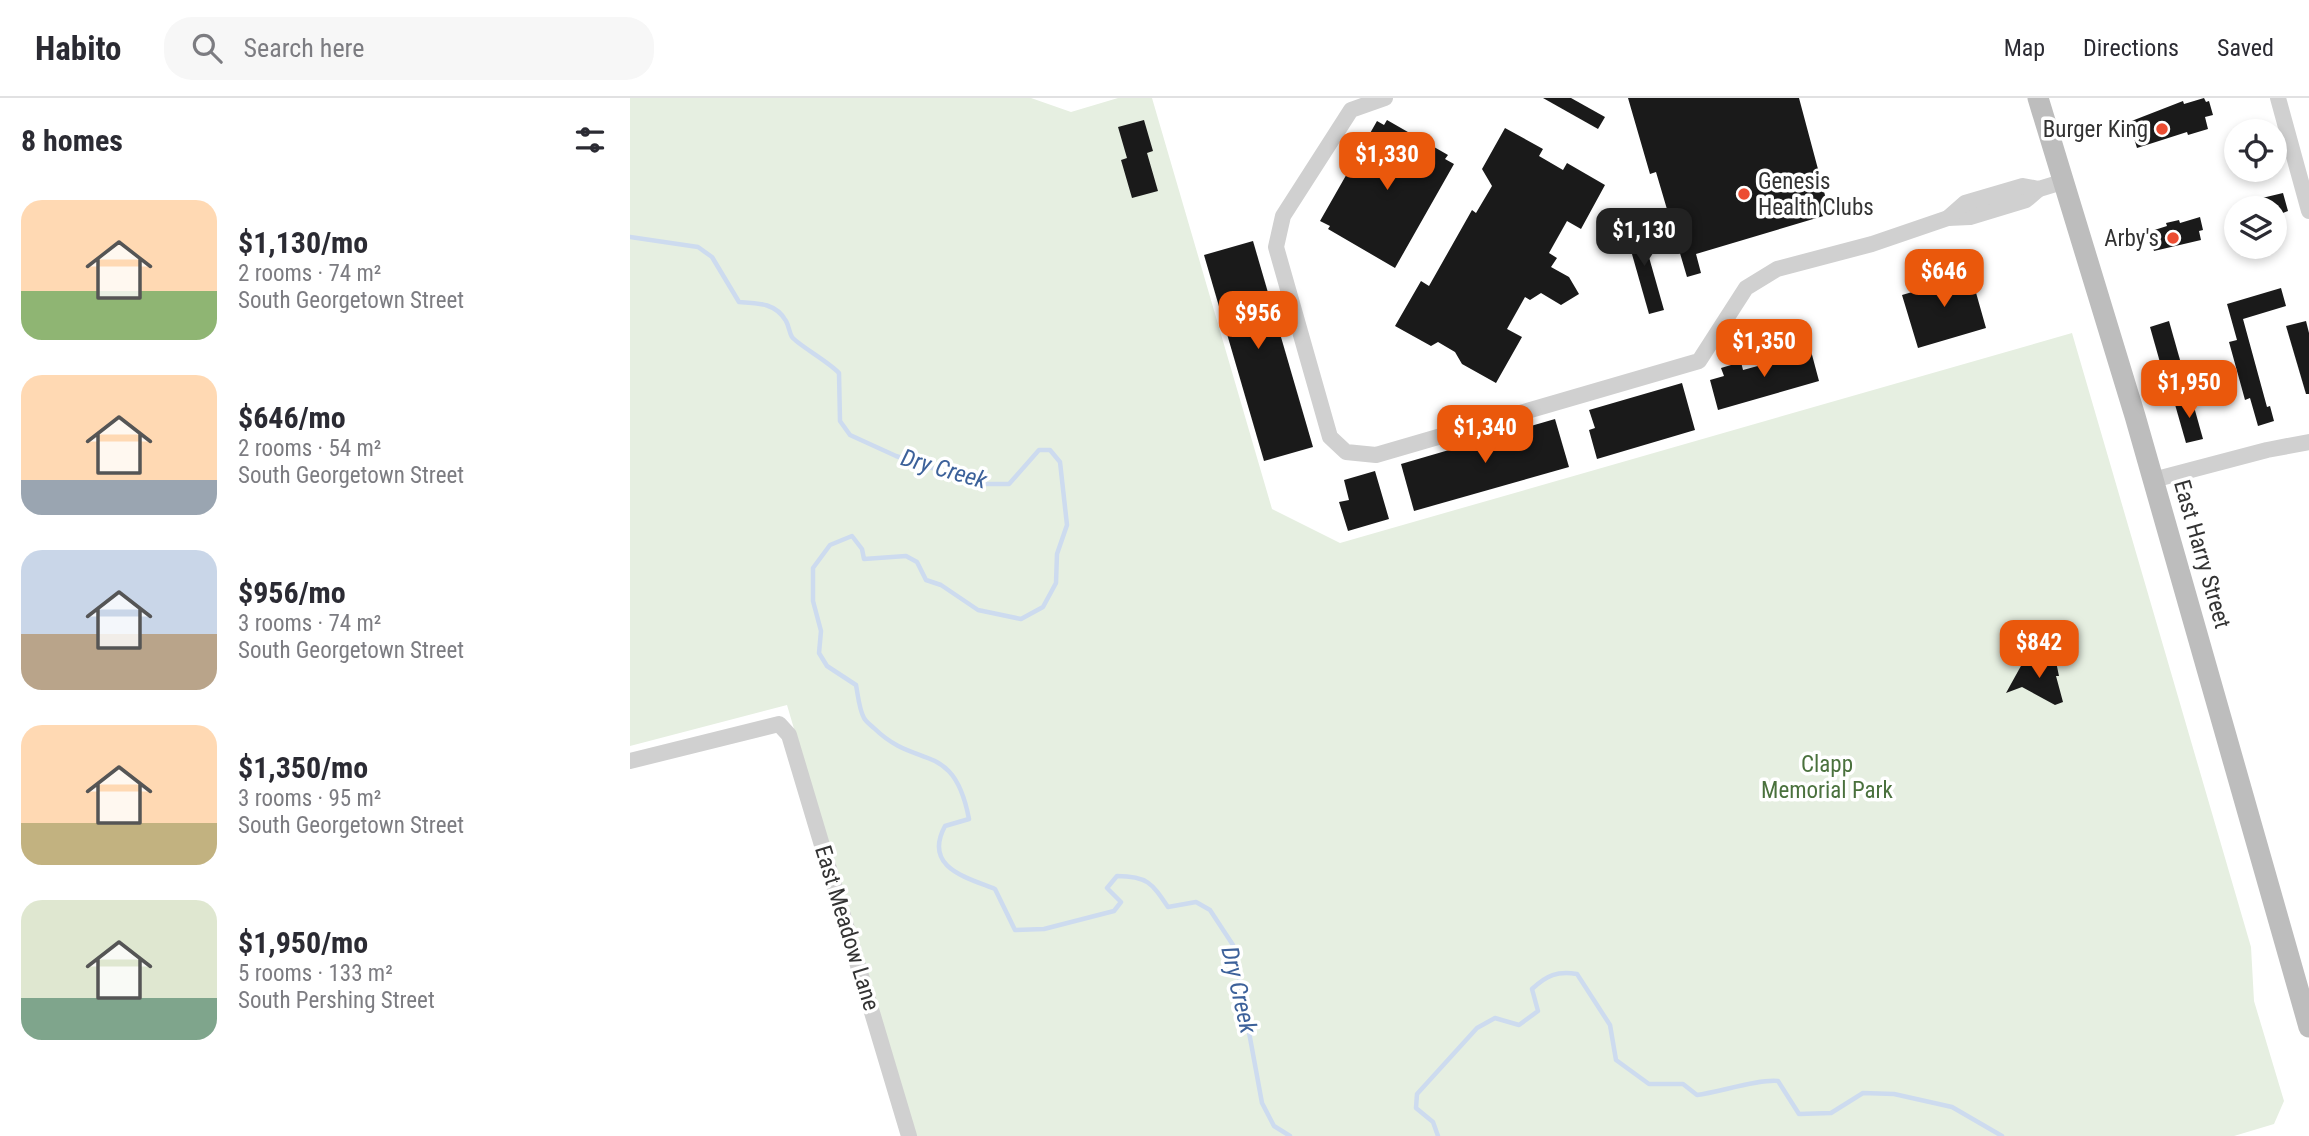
<!DOCTYPE html>
<html lang="en">
<head>
<meta charset="utf-8">
<style>
	:root { --surface:#fff; --page:#f7f7f7; --text:#2b2b33; --muted:#7c7c81; --line:#e1e1e2; --accent:#ea580c }
	body { margin:0; font-family:"Roboto Condensed",sans-serif; background:var(--page); color:var(--text); height:100vh; display:flex; flex-direction:column; font-size:26px; white-space:nowrap }
	* { box-sizing:border-box; margin:0 }
	p { font-size:23px; color:var(--muted) }
	.icon { flex:none; width:38px; height:38px; fill:none; stroke:currentColor; stroke-width:2; stroke-linecap:round; stroke-linejoin:round }
	.map { position:relative; flex:1; overflow:hidden }
	.panel { display:flex; flex-direction:column; background:var(--surface); width:630px }
	.panel>* { flex:none }
	.fabs { position:absolute; left:1594px; top:21px; display:grid; gap:14px }
	.fabs a { display:grid; place-items:center; width:63px; height:63px; border-radius:50%; background:var(--surface); box-shadow:0 4px 10px #0003; font-size:35px }
	.price { position:absolute; translate:-50% -60px; padding:0 16px; border-radius:14px; background:var(--accent); color:#fff; font-size:23px; line-height:46px; filter:drop-shadow(0 2px 4px #0008) }
	.price::after { content:''; position:absolute; left:50%; top:42px; width:21px; height:16px; margin-left:-10px; background:inherit; clip-path:polygon(0 0,100% 0,50% 100%) }
	.price.current { background:#222; color:#fff }
	ul { padding:0; list-style:none }
	li { display:flex; align-items:center; gap:21px; height:175px; padding:0 21px }
	li span { display:grid; place-items:center; flex:none; width:196px; height:140px; border-radius:21px; color:#555 }
	li>.icon { margin-inline-start:auto }
	span .icon { width:84px; height:84px; fill:#fffc; stroke-width:1 }
	li b { font-size:30px }
	h2 { display:flex; justify-content:space-between; align-items:center; height:84px; padding:0 21px; font-size:30px }
	header { display:flex; align-items:center; gap:42px; box-sizing:border-box; height:98px; padding:0 35px; background:var(--surface); border-bottom:2px solid var(--line) }
	header strong { font-size:33px }
	nav { display:flex; gap:38px; margin-inline-start:auto; font-size:24px }
	.search { width:490px; height:63px; background:var(--page); display:flex; align-items:center; gap:18px; box-sizing:border-box; padding:0 24px; border-radius:28px; color:var(--muted); font-size:26px }
	main { display:flex; flex:1; min-height:0 }
	.map>svg:first-child { display:block }
</style>
</head>
<body>
<header>
<strong>Habito</strong>
<div class="search"><svg class="icon" aria-label="search" viewBox="0 0 24 24"><circle cx="10" cy="10" r="6"/><path d="M15 15l6 6"/></svg>Search here</div>
<nav><a>Map</a><a>Directions</a><a>Saved</a></nav>
</header>
<main>
<section class="panel">
<h2>8 homes<svg class="icon" aria-label="filters" viewBox="0 0 24 24"><path d="M4 7h16M4 17h16"/><circle cx="9" cy="7" r="2"/><circle cx="15" cy="17" r="2"/></svg></h2>
<ul>
<li><span style="background:linear-gradient(#ffd9b3 65%,#8fb573 0)"><svg class="icon" aria-label="home" viewBox="0 0 24 24"><path d="M3 11l9-7 9 7M6 9v11h12V9"/></svg></span><div><b>$1,130/mo</b><p>2 rooms · 74 m²</p><p>South Georgetown Street</p></div></li>
<li><span style="background:linear-gradient(#ffd9b3 75%,#9aa5b1 0)"><svg class="icon" aria-label="home" viewBox="0 0 24 24"><path d="M3 11l9-7 9 7M6 9v11h12V9"/></svg></span><div><b>$646/mo</b><p>2 rooms · 54 m²</p><p>South Georgetown Street</p></div></li>
<li><span style="background:linear-gradient(#c9d6e8 60%,#b9a48a 0)"><svg class="icon" aria-label="home" viewBox="0 0 24 24"><path d="M3 11l9-7 9 7M6 9v11h12V9"/></svg></span><div><b>$956/mo</b><p>3 rooms · 74 m²</p><p>South Georgetown Street</p></div></li>
<li><span style="background:linear-gradient(#ffd9b3 70%,#c2b280 0)"><svg class="icon" aria-label="home" viewBox="0 0 24 24"><path d="M3 11l9-7 9 7M6 9v11h12V9"/></svg></span><div><b>$1,350/mo</b><p>3 rooms · 95 m²</p><p>South Georgetown Street</p></div></li>
<li><span style="background:linear-gradient(#dfe7d0 70%,#7fa58c 0)"><svg class="icon" aria-label="home" viewBox="0 0 24 24"><path d="M3 11l9-7 9 7M6 9v11h12V9"/></svg></span><div><b>$1,950/mo</b><p>5 rooms · 133 m²</p><p>South Pershing Street</p></div></li>
</ul>
</section>
<div class="map">
<svg width="1679" height="1038" viewBox="0 0 1679 1038">
	<rect width="100%" height="100%" fill="#fff"/>
	<polygon fill="#e6efe1" points="0,0 401,0 441,14 488,0 522,0 642,411 710,445 1442,235 1621,849 1624,903 1654,1003 1644,1026 1604,1038 284,1038 157,607 0,648"/>
	<g fill="none" stroke-linecap="round" stroke-linejoin="round">
		<g stroke="#cddbef" stroke-width="4.5">
			<path d="M0 139 68 149 82 159 109 204C128 205 146 205 156 223 159 228 159 234 162 239 168 247 198 263 209 275L210 323 220 337 266 358 351 386H379L409 352H420L430 364 437 427 427 456 426 485 413 509 391 521 348 512 311 487 296 482 287 464 276 458 234 461 232 451 222 438 200 447 183 470V503L191 533 189 555 197 568 226 587C228 597 229 611 234 620 236 624 242 628 245 631 287 672 324 642 339 721L315 728C293 769 335 779 365 791L385 832 414 831 484 813 491 804 477 790 487 778C517 778 522 785 538 809L566 804 580 812 603 847 632 1005 644 1028 660 1038"/>
			<path d="M808 1038 803 1024 786 1010 787 996 847 930 865 920 889 927 908 913 902 891C917 877 927 873 947 876L980 927 986 962 1019 986H1053L1067 997C1090 994 1128 981 1148 983L1169 1016 1201 1015 1233 995 1264 996 1322 1009 1372 1038"/>
		</g>
	</g>
	<g fill="#1a1a1a">
		<polygon points="913,0 941,0 975,19 968,31"/>
		<polygon points="998,0 1169,0 1200,116 1066,156 1071,175 1057,179 1026,74 1020,76"/>
		<polygon points="1574,0 1576,4 1579,3 1583,17 1575,19 1578,31 1558,37 1557,34 1507,50 1499,24 1553,3 1554,6"/>
		<polygon points="514,22 523,53 517,55 528,93 502,100 491,62 497,60 488,29"/>
		<polygon points="757,22 818,57 815,61 824,66 765,170 698,131 700,128 690,123 747,23 754,27"/>
		<polygon points="875,30 913,51 909,58 933,72 937,65 975,87 951,131 937,123 919,155 927,160 921,169 939,179 949,196 931,207 911,195 900,202 895,199 877,231 892,239 866,285 832,266 825,254 808,244 801,248 765,228 791,183 799,188 842,112 846,115 862,88 852,71"/>
		<polygon points="1653,95 1658,113 1645,118 1645,110 1635,110 1632,100"/>
		<polygon points="1570,119 1573,132 1569,133 1571,142 1524,153 1518,134 1537,128 1536,125 1549,122 1550,125"/>
		<polygon points="1009,124 1034,212 1019,216 994,128"/>
		<polygon points="623,143 683,349 634,363 574,157"/>
		<polygon points="1315,174 1317,180 1323,178 1324,183 1341,177 1356,230 1288,250 1272,197 1289,192 1288,188 1294,186 1292,181"/>
		<polygon points="1651,190 1656,208 1613,221 1637,309 1640,308 1644,323 1628,328 1620,300 1615,302 1599,244 1607,242 1597,206"/>
		<polygon points="1539,223 1554,276 1535,282 1520,229"/>
		<polygon points="1676,223 1679,235 1679,296 1676,296 1656,228"/>
		<polygon points="1163,249 1165,257 1181,253 1189,283 1088,312 1080,282 1094,278 1091,270 1111,264 1113,272 1146,263 1144,255"/>
		<polygon points="1052,285 1065,332 967,361 959,332 965,330 959,312"/>
		<polygon points="1561,298 1573,341 1556,345 1544,303"/>
		<polygon points="925,321 939,369 784,413 771,366"/>
		<polygon points="745,373 759,421 718,433 709,404 719,402 714,382"/>
		<polygon points="1397,557 1399,565 1425,559 1429,578 1426,578 1433,604 1425,607 1392,589 1376,595"/>
	</g>
	<g fill="none" stroke-linecap="round" stroke-linejoin="round">
		<g stroke="#d0d0d0" stroke-width="16">
			<polyline points="755,0 721,12 653,118 646,149 700,339 716,354 746,357 1069,263 1116,190 1147,171 1242,146 1318,120 1340,119 1396,102 1409,91"/>
			<polyline points="1648,0 1679,113"/>
			<polyline points="1318,120 1335,105 1393,88 1409,91 1432,84"/>
			<polyline points="1523,382 1637,352 1679,344"/>
			<polyline points="0,663 149,626 159,637 279,1038"/>
		</g>
		<polyline stroke="#bdbdbd" stroke-width="21" points="1408,0 1505,318 1679,929"/>
	</g>
	<g fill="#ec4d32" stroke="#fff" stroke-width="2.5">
		<circle cx="1532" cy="31" r="7"/>
		<circle cx="1114" cy="96" r="7"/>
		<circle cx="1543" cy="140" r="7"/>
	</g>
	<g text-anchor="middle" dominant-baseline="central" stroke-width="7" stroke-linejoin="round" paint-order="stroke">
		<g font-size="23" fill="#333" stroke="#fff" text-anchor="end">
			<text x="1518" y="31">Burger King</text>
			<text x="1128" y="83" text-anchor="start">Genesis<tspan x="1128" dy="26">Health Clubs</tspan></text>
			<text x="1529" y="140">Arby's</text>
		</g>
		<g font-size="23" fill="#333" stroke="#fff">
			<text transform="translate(1572 456) rotate(74)">East Harry Street</text>
			<text transform="translate(217 830) rotate(73)">East Meadow Lane</text>
		</g>
		<g font-size="23" fill="#4a713d" stroke="#fff">
			<text x="1197" y="666">Clapp<tspan x="1197" dy="26">Memorial Park</tspan></text>
		</g>
		<g font-size="24" font-style="italic" fill="#3c619a" stroke="#fff">
			<text transform="translate(314 371) rotate(16)">Dry Creek</text>
			<text transform="translate(609 892) rotate(77)">Dry Creek</text>
		</g>
	</g>
</svg>
<div class="fabs">
<a><svg class="icon" aria-label="locate" viewBox="0 0 24 24"><circle cx="12" cy="12" r="6"/><path d="M12 2v4M12 18v4M2 12h4M18 12h4"/></svg></a>
<a><svg class="icon" aria-label="layers" viewBox="0 0 24 24"><path d="M12 4l9 5-9 5-9-5zM3 14l9 5 9-5"/></svg></a>
</div>
<b class="price" style="left:757px;top:94px">$1,330</b>
<b class="price current" style="left:1014px;top:170px">$1,130</b>
<b class="price" style="left:1314px;top:211px">$646</b>
<b class="price" style="left:628px;top:253px">$956</b>
<b class="price" style="left:1134px;top:281px">$1,350</b>
<b class="price" style="left:1559px;top:322px">$1,950</b>
<b class="price" style="left:855px;top:367px">$1,340</b>
<b class="price" style="left:1409px;top:582px">$842</b>
</div>
</main>
</body>
</html>
